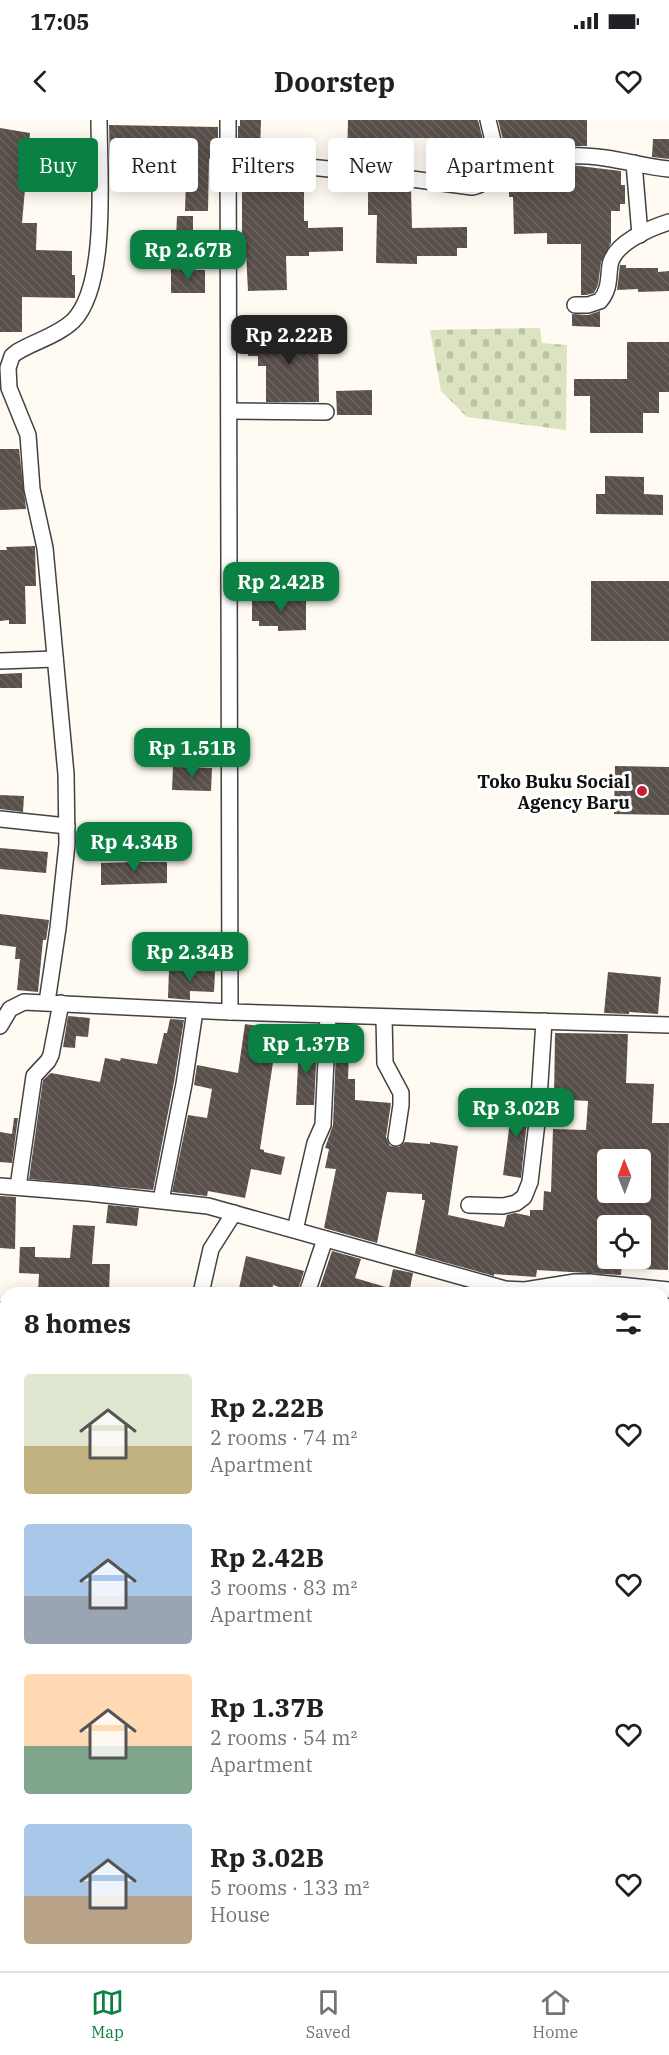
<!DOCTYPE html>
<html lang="en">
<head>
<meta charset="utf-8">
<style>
	:root { --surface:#fff; --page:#f6f6f6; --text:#202124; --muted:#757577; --line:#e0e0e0; --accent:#0b8043 }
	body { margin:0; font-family:"IBM Plex Serif",serif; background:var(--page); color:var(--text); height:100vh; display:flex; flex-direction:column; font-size:22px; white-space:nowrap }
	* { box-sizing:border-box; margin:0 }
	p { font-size:20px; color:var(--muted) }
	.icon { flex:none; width:33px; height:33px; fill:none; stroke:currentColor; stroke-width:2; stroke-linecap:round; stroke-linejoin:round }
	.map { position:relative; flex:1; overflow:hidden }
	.details { position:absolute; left:0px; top:1167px; width:669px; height:684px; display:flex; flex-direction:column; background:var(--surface); border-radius:18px 18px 0 0; box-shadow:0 3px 15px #0003 }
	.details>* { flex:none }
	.hud { position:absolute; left:18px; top:18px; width:633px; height:54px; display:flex; gap:12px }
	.needle { width:39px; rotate:359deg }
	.tools { position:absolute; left:597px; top:1029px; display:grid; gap:12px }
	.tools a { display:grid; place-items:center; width:54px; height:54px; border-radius:6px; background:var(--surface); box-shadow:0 3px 15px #0003; font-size:30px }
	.price { position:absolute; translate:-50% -51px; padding:0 14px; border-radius:12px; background:var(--accent); color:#fff; font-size:20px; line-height:39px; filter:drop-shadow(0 2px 3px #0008) }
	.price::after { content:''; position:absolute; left:50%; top:36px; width:18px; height:14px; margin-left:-9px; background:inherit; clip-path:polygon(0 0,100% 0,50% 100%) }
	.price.on { background:#222; color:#fff }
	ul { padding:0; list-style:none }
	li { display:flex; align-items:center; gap:18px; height:150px; padding:0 24px }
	li span { display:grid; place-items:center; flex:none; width:168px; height:120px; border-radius:6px; color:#555 }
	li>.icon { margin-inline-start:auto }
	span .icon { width:72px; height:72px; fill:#fffc; stroke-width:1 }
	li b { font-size:26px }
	h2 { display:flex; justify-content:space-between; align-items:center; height:72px; padding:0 24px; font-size:26px }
	.tag { padding:0 21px; border-radius:6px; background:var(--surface); box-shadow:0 3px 15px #0003; font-size:21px; line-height:54px }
	.tag.on { background:var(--accent); color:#fff }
	.status { display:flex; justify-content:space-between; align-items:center; height:42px; padding:0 30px; background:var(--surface); direction:ltr }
	.status svg { height:16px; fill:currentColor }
	header { display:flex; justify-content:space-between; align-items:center; height:78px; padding:0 24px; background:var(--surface); font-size:27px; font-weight:700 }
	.dock { display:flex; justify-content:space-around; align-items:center; height:84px; border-top:2px solid var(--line); background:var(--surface); font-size:16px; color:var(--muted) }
	.dock a { display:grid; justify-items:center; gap:3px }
	.dock .on { color:var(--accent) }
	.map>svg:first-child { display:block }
</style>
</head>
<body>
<div class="status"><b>17:05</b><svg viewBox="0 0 49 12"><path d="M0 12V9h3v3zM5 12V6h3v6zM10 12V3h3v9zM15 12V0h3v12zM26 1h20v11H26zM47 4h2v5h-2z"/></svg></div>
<header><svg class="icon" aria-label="back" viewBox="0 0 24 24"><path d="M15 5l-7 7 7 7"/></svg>Doorstep<svg class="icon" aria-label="heart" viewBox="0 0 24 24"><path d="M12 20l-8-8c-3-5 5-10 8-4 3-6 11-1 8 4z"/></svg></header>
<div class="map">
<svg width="669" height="1851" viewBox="0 0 669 1851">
	<defs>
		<pattern id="cemetery-stones" width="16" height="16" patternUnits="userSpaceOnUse" patternTransform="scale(1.5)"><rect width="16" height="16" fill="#dbe3c1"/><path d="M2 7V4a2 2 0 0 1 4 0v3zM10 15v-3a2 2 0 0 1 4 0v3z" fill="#bbc2a5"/></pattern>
		<pattern id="building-back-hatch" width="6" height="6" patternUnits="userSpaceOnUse" patternTransform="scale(1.5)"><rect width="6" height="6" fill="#594f4b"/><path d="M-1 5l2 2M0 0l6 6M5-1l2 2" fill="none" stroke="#6c6461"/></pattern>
	</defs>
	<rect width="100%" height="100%" fill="#fffbf2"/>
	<polygon fill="url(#cemetery-stones)" points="540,208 542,223 567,225 566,310 467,297 441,271 430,210"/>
	<g fill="url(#building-back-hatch)" fill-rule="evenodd">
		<polygon points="240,0 261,0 260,32 238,30 238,6 240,6"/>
		<polygon points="348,0 478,0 489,44 478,54 471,57 433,52 432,18 404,18 404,37 376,38 376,42 347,41"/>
		<polygon points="498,0 587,0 587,26 546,26 506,32"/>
		<polygon points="109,5 218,7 218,39 209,39 208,91 185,91 186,60 123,61 123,40 110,40"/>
		<polygon points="0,8 30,13 22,103 37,103 36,130 72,131 72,155 75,155 75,178 22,177 22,212 0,212"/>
		<polygon points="653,19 669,19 669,39 652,37"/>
		<polygon points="571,45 621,51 621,65 625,65 625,84 620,84 620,91 611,91 611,123 601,142 598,165 594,173 586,175 581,175 581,124 547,124 547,113 514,114 513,77 509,77 509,57 503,57 515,49"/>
		<polygon points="242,50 304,56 304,101 308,101 308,108 343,107 343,131 309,132 309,136 286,136 287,170 248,171 246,133 242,133"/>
		<polygon points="399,67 411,69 412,108 467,107 467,128 457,128 457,136 417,136 417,144 376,143 377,95 368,95 368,68"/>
		<polygon points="177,96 193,96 193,120 176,120"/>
		<polygon points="620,145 626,145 626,148 658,148 658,152 669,151 669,171 638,172 638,169 617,170"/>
		<polygon points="171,149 205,150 205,173 171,173"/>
		<polygon points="600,191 600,207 572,206 572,194 588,195"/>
		<polygon points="318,213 319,282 266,282 266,246 258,246 258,236 248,236 248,221 258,221 258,214"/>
		<polygon points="627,222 669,222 669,272 659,272 659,293 643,293 643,313 590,313 590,276 574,276 574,259 627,259"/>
		<polygon points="372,270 372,295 337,295 336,271"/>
		<polygon points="0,329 19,329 26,389 0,390"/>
		<polygon points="605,356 644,357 644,374 663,375 663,395 596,394 596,374 605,374"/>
		<polygon points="35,426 36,466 25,466 26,504 9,504 9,500 0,501 0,430 7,430 6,427"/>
		<rect x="591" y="461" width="78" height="60"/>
		<polygon points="306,477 306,510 278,511 278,506 259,506 259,501 252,501 252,478"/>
		<polygon points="22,553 22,568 0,568 0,554"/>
		<polygon points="615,646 669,647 669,695 614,694"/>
		<polygon points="173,647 212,648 211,671 172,670"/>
		<polygon points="0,675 24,676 23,692 0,689"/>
		<polygon points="0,728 48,732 46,753 0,749"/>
		<polygon points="139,742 167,742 167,763 101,765 101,743"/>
		<polygon points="0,794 49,800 46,820 43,820 38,872 17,870 20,839 15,839 16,827 0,825"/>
		<polygon points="169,849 215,851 214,872 190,871 190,880 168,878"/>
		<polygon points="608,852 661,857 658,894 629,892 629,894 604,893"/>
		<polygon points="68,896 90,898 88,917 76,916 75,928 63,927"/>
		<polygon points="170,899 184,900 174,962 153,1070 29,1059 43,960 51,953 100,962 105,938 120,941 121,938 157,944 164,913 167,913"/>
		<polygon points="245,904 278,909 260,1029 264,1030 264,1032 285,1037 281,1055 251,1049 245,1078 208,1071 207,1076 172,1072 188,995 207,998 212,969 194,965 197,945 238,953"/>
		<path d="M555 913 628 914 626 963 654 964 652 1003H669L668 1150 640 1149V1106H608V1138H622L621 1155 537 1150 536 1157 494 1154V1156L415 1134 425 1080H422V1074L387 1072 377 1123 324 1108 336 1049 325 1048 329 1029 325 1028 333 1005 336 930 349 931 348 959H355V980L391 983 386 1017 390 1026 399 1027 405 1022 430 1024V1022L458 1026 448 1095 504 1107 507 1095 515 1093 530 1096V1090H543L544 1071 551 1072 553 1009 586 1010 588 981 554 979ZM608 1040H640V1077L608 1075Z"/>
		<polygon points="299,925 317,925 314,985 296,985"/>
		<polygon points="513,979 529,981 521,1058 503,1055"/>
		<polygon points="14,998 18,998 12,1043 0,1042 0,1012 12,1014"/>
		<polygon points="0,1076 16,1077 15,1129 0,1128"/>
		<polygon points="108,1085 139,1088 137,1106 106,1103"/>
		<polygon points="73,1105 95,1106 92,1144 110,1144 109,1173 38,1173 39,1154 19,1153 20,1127 35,1127 35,1137 70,1138"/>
		<polygon points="332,1131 361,1139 355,1158 389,1168 393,1149 413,1153 409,1173 338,1173 320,1167"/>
		<polygon points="246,1136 304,1151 297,1173 273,1165 272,1172 261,1169 260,1173 238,1173"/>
	</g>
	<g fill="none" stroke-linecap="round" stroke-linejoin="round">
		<defs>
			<g id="minor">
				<polyline points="228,0 230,892 669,905"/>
				<polyline points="488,0 499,46"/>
				<path d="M228 39 359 52 472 67C490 65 495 44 513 40 539 35 579 34 605 38 627 41 647 47 669 49"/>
				<polyline points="634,43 640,115"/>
				<path d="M575 185H588L600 181C610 169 608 159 610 145 614 123 650 108 669 102"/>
				<polyline points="229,291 326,292"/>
				<polyline points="0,541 55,539"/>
				<polyline points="0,699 67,706"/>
				<path d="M47 882 58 808 67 724 66 654 45 428 32 369 28 315 9 268 8 248 12 236 17 232C35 221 57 216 73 201 109 165 99 50 99 0"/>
				<polyline points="384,898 385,943 401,973 401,985 396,1018"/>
				<polyline points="0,906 10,889 24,882 230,892"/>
				<polyline points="0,1066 88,1073 208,1086 505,1169 525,1170 575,1162 590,1162 669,1170"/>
				<polyline points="18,1067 34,956 48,941 51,935 61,883"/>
				<polyline points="161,1080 184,964 195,891"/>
				<polyline points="469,1085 503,1086 516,1083 524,1077 530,1062 538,994 544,901"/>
				<polyline points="295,1110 315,1023 323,1005 328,896"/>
				<polyline points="201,1173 211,1129 234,1093"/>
				<polyline points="307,1173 325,1119"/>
				<polyline points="0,1190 6,1190"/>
				<polyline points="663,1301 669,1301"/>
				<polyline points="0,1412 6,1411"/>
				<polyline points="663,1538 669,1539"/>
				<polyline points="0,1544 6,1543"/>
				<polyline points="0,1622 6,1645"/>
				<polyline points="663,1655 669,1655"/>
				<polyline points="60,1845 62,1851"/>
				<polyline points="233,1845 235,1851"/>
			</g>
		</defs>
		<use href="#minor" stroke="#424242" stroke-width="18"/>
		<use href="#minor" stroke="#fff" stroke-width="15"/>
	</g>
	<circle fill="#c62038" stroke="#fff" stroke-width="2" cx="642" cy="671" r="6"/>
	<g text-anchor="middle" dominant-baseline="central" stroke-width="6" stroke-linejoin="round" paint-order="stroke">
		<g font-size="18" font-weight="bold" fill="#0f0f0f" stroke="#fff" text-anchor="end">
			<text x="630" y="661">Toko Buku Social<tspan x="630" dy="21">Agency Baru</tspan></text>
		</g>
	</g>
</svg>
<div class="tools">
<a><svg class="needle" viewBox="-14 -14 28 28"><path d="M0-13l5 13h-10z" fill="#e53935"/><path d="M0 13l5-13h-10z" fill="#757577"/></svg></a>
<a><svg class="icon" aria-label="locate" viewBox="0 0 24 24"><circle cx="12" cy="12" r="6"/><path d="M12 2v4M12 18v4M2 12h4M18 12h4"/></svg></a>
</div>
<b class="price" style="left:188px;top:161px">Rp 2.67B</b>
<b class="price on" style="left:289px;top:246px">Rp 2.22B</b>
<b class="price" style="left:281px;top:493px">Rp 2.42B</b>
<b class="price" style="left:192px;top:659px">Rp 1.51B</b>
<b class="price" style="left:134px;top:753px">Rp 4.34B</b>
<b class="price" style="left:190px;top:863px">Rp 2.34B</b>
<b class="price" style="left:306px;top:955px">Rp 1.37B</b>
<b class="price" style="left:516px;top:1019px">Rp 3.02B</b>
<div class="hud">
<a class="tag on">Buy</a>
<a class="tag">Rent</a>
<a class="tag">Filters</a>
<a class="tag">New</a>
<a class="tag">Apartment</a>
</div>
<section class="details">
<h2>8 homes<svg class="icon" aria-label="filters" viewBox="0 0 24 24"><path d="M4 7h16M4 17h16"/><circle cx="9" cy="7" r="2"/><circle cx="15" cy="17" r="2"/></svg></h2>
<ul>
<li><span style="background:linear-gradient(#dfe7d0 60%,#c2b280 0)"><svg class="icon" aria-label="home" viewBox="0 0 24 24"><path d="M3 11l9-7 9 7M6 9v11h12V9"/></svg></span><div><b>Rp 2.22B</b><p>2 rooms · 74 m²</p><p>Apartment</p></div><svg class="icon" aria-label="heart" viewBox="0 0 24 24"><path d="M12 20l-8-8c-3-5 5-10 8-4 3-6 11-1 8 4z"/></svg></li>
<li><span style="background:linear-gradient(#a9c7e8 60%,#9aa5b1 0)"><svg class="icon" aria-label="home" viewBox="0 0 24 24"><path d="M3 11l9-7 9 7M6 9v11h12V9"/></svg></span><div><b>Rp 2.42B</b><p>3 rooms · 83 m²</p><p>Apartment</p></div><svg class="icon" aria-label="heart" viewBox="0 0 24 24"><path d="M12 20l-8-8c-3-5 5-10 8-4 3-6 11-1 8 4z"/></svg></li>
<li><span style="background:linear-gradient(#ffd9b3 60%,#7fa58c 0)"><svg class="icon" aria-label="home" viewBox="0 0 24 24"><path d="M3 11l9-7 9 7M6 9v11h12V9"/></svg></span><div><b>Rp 1.37B</b><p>2 rooms · 54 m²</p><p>Apartment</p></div><svg class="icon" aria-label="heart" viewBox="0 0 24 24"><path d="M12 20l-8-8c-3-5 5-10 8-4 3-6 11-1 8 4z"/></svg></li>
<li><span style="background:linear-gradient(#a9c7e8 60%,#b9a48a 0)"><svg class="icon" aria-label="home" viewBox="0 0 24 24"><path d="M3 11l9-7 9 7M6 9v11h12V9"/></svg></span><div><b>Rp 3.02B</b><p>5 rooms · 133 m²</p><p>House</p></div><svg class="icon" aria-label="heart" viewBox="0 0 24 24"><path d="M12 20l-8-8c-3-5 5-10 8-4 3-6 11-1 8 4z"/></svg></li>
</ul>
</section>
</div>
<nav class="dock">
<a class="on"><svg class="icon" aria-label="map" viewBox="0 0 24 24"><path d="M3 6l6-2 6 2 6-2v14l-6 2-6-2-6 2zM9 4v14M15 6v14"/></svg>Map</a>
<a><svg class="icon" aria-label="saved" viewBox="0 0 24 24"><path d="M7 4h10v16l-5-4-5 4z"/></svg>Saved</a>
<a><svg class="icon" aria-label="home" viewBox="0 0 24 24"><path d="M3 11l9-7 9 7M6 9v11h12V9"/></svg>Home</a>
</nav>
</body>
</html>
